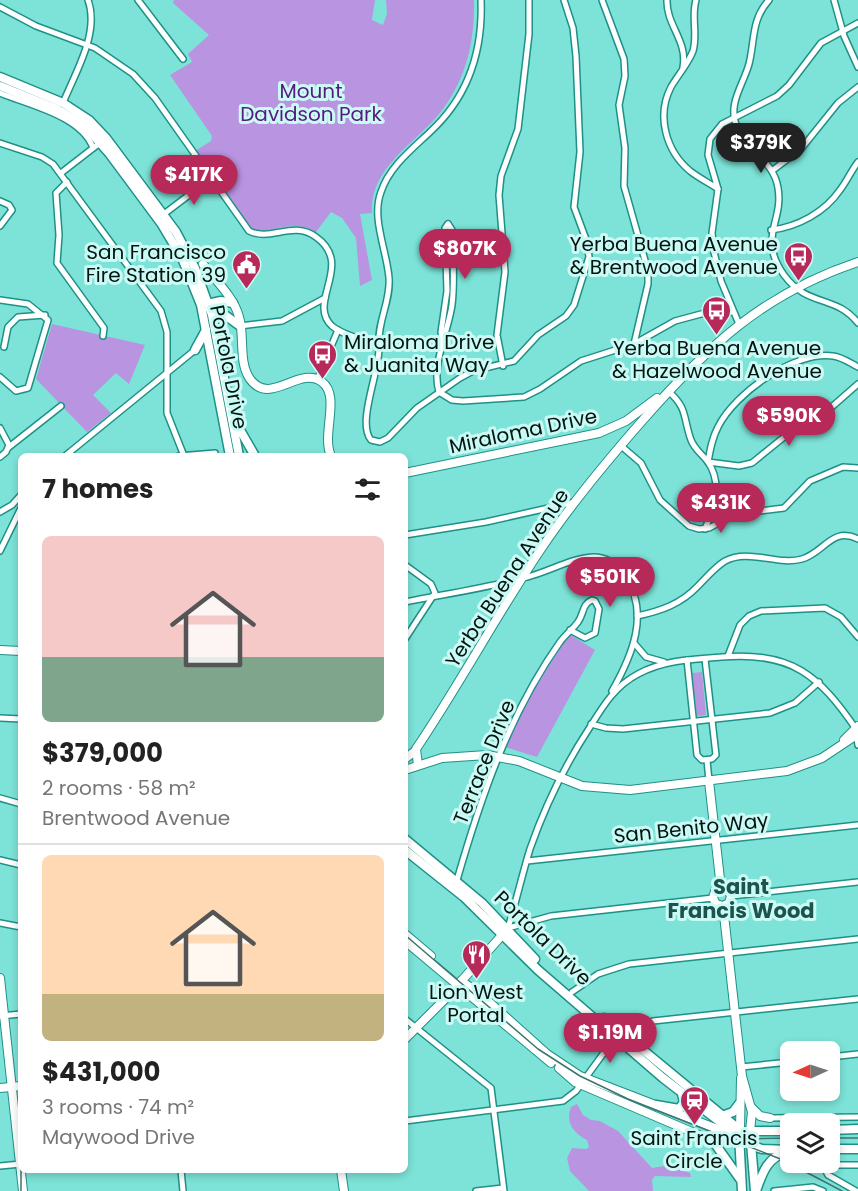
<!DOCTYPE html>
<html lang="en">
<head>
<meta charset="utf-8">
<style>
	:root { --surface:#fff; --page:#f2f2f2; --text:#222; --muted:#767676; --line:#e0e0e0; --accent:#b72959 }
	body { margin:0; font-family:Poppins,sans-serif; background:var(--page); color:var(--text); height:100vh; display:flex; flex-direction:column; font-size:22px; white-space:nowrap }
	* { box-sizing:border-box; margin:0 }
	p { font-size:20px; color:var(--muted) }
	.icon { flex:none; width:33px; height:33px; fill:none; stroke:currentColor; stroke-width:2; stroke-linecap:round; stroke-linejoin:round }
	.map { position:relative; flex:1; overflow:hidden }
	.side { position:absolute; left:18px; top:453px; width:390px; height:720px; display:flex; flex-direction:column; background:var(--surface); border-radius:9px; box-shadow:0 3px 9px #0003 }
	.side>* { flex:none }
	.needle { width:39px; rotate:267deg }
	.buttons { position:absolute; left:780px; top:1041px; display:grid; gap:12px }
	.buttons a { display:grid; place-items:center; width:60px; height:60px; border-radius:9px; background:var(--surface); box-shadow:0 3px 9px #0003; font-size:30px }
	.price { position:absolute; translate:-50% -51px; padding:0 14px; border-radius:21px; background:var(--accent); color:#fff; font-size:20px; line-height:39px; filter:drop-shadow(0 2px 3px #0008) }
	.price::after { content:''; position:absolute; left:50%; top:36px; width:18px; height:14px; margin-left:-9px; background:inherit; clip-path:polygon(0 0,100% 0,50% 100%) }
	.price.current { background:#222; color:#fff }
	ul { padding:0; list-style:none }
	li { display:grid; align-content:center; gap:12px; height:318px; padding:0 24px }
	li+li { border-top:2px solid var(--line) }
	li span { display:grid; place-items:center; height:186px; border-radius:9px; color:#555 }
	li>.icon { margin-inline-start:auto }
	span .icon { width:108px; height:108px; fill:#fffc; stroke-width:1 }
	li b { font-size:26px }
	h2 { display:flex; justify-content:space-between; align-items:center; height:72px; padding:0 24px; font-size:26px }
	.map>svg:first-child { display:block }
</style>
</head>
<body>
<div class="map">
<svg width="858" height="1191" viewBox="0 0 858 1191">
	<rect width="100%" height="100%" fill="#7de3d8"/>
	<g fill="#b994e1">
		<path d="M174 0H375L372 20 383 25 387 14 386 0H474C475 39 467 77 443 109 418 143 370 165 372 213L360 214 372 280 360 286 356 238 342 218 331 212 316 232C287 216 271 238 249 227L195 151 211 141 212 136 170 75 192 62 188 54 209 35 173 3Z"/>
		<polygon points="52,324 145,345 129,384 116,373 93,395 111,413 87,432 36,379"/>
		<polygon points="569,634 595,650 537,757 505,747 523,707"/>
		<polygon points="702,672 706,715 697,716 692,673"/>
		<path d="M577 1104 583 1115 591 1120 600 1121 618 1131 652 1168 664 1166 690 1173 691 1177 655 1176 652 1180 653 1191H589L570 1171 567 1158 572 1148 586 1149 589 1147 587 1140C574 1133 565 1123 571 1107Z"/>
	</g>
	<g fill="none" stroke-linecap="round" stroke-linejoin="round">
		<defs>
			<g id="street">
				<polyline points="138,0 183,59"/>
				<polyline points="602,0 624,59 625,76 619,105 625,148 624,186 648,271 648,284 634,344"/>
				<path d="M667 0C666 25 688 41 683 67"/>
				<path d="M696 0C691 17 698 34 693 51 688 64 678 75 671 87 656 116 666 151 690 171 699 178 709 183 718 189"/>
				<path d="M769 0C751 20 755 40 749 64 743 86 726 105 738 129 748 152 774 161 778 188 784 222 757 237 784 275 808 308 835 294 858 323"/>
				<polyline points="834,0 844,36 858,67"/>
				<path d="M0 7 36 26 95 48 133 74 155 98 249 231C271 242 293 220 316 237 355 265 306 302 332 326 344 336 365 340 379 345 381 369 356 422 371 440L380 442 388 438 417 408 460 378 473 371 514 361 538 335 566 316 574 305 589 257 587 242 574 207 580 152 576 56 573 28 564 0"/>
				<path d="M0 93C29 105 82 116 93 148"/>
				<path d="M63 103C75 73 100 33 88 0"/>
				<polyline points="0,143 42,157 53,164 161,311 167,332 167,413 184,456"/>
				<polyline points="773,170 801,149 838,103 858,87"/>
				<polyline points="61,173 101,142"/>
				<polyline points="67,182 56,193 59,235 57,263 104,328 103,336"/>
				<polyline points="0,201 9,205 12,210 0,226"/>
				<polyline points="164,214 210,179"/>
				<path d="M448 224 452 230C453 255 455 281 452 305 448 333 431 365 439 392L452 400 463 401 524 397 540 389 581 361 634 344 675 321 701 314 733 312"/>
				<path d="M771 230C798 227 825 212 840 190 847 181 851 171 858 162"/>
				<polyline points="0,300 28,304 48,320 28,388 16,391 0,377"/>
				<polyline points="739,324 721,281 714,252 712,233 718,189 708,155 710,139 722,124 777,96 789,85 821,43 858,23"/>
				<polyline points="240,326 282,321 325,298"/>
				<path d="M379 345C377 322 391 301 389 278 387 251 371 218 381 192 389 167 412 149 430 132 468 97 483 51 481 0"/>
				<polyline points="443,346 441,332 447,291 445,228 448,224"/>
				<polyline points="4,347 8,327 18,317 45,315"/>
				<polyline points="503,366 497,335 505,272 499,195 501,176 518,129 529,34 529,0"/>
				<path d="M858 367C850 363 842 357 833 356 794 351 735 393 718 427 712 438 710 450 708 462L739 466 752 463 789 433 826 412 858 384"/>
				<polyline points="317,380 338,330"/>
				<path d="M668 391C688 408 683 418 691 440 695 450 702 454 708 462 723 484 714 508 705 529"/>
				<polyline points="0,428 9,445 6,452 0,457"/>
				<polyline points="620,445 641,463 660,500 689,526 699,529 709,528 736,514 784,508 810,481 843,467 858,468"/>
				<polyline points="9,447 61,406"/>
				<polyline points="65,456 195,350"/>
				<polyline points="179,456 215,453"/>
				<polyline points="0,512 12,505 21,495"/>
				<polyline points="405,535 486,522 575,502"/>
				<polyline points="0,551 21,508"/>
				<polyline points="405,565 431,584 435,593 405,639"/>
				<path d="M405 602C445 594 487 588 527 577 548 572 571 558 593 557 606 557 617 564 624 575 651 612 632 656 612 691"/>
				<path d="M637 616C661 611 681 604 698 586 706 578 715 567 725 561 749 548 777 566 802 559 824 553 832 526 858 539"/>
				<polyline points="634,643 646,657 664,662"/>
				<polyline points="728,656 740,625 749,616 761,611 825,608 841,617 858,637"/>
				<polyline points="687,660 697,755 702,760 712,759 716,755 705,659"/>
				<polyline points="0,718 21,719"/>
				<polyline points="591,724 606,728 623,729 770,713 795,703 819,682"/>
				<polyline points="856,733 858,745"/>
				<polyline points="707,760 709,781"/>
				<polyline points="0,798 21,804"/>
				<polyline points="0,860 21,865"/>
				<polyline points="527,861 858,825"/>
				<path d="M457 880C481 797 509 714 560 642 565 635 573 629 578 622 584 614 582 604 592 600L595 601 599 609 595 633 585 638 570 630"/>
				<polyline points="731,896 858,882"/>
				<polyline points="0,923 21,927"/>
				<path d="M508 928C516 902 522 875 530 849 545 806 565 765 590 727 603 706 615 686 638 674 664 660 694 659 722 657 791 651 819 675 856 729"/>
				<polyline points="508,928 551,916 713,898"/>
				<polyline points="572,992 598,974 629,964 858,939"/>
				<polyline points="0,1016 21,1014"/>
				<polyline points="405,1019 491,1088 504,1191"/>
				<polyline points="620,1032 653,1021 858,999"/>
				<polyline points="830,1057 858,1054"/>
				<polyline points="741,1067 790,1062"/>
				<polyline points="770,1118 858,1117"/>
				<polyline points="405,1121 563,1101 576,1091 616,1036"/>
				<polyline points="822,1164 828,1175 856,1191"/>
				<polyline points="822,1165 858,1165"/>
				<polyline points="0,1166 21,1164"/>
				<polyline points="181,1170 183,1191"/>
				<polyline points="476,1191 503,1188"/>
				<polyline points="774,1191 813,1187 823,1191"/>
			</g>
			<g id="secondary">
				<path d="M203 264C215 280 234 297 239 317 245 336 238 362 250 379 270 407 299 365 322 382 341 396 321 434 331 456"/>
				<polyline points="405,473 599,433 626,421 657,398"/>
				<polyline points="0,650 21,651"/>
				<polyline points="844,740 858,726"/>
				<polyline points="405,759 415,751"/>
				<path d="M418 765 416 749C460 684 497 614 541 549 571 504 606 462 642 421 707 347 762 294 858 262"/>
				<polyline points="405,770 442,758 487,755 519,761 582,786 630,790 787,771 822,758 858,734"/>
				<polyline points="709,781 721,888"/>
				<polyline points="721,888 715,891 713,898 716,904 723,906"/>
				<polyline points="721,888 728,890 731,896 729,903 723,906"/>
				<polyline points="723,906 742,1076 752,1112 750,1131"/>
				<polyline points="405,934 431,956"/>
				<polyline points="405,941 551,1063"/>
				<polyline points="0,978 23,1191"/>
				<polyline points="461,981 479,993 547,1054 580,1076 720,1130 731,1132"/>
				<polyline points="405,1039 449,995 503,934"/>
				<polyline points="559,1068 575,1082 713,1141"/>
				<polyline points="0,1088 21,1086"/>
				<polyline points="751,1107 760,1116 770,1118"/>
				<polyline points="740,1130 741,1078"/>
				<polyline points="341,1170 344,1191"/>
			</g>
			<g id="primary">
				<polyline points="0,77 63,103 89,120 106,138 176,232 195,268 212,315 239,456"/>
				<polyline points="0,86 57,109 84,125 109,153 161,223 182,258 201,305 230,456"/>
				<polyline points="207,302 240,326"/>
				<polyline points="207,304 221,301 233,303"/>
				<polyline points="195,350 206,330"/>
				<polyline points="236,423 255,456"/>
				<polyline points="405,839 482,903 535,959"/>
				<polyline points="405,850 464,897 538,970 663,1078 750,1145 762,1149 790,1150"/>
				<polyline points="604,1018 740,1130"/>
				<polyline points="656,1105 679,1109 684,1102 682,1094"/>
				<polyline points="722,1116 733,1112 739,1104"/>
				<polyline points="830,1130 858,1129"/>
				<polyline points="747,1131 790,1131"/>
				<polyline points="750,1131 755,1191"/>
				<polyline points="739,1134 742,1191"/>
				<polyline points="713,1141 740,1179"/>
				<polyline points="830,1149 858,1149"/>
				<polyline points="822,1164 822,1162"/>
				<path d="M756 1191C762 1174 767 1157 787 1152"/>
			</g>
		</defs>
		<use href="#street" stroke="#1e9187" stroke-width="8"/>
		<use href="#secondary" stroke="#1e9187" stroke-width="10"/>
		<use href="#primary" stroke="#1e9187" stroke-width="11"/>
		<use href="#street" stroke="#fff" stroke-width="5"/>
		<use href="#secondary" stroke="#fff" stroke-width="8"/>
		<use href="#primary" stroke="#fff" stroke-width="8"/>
		<g stroke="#3b7670" stroke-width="1.5">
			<polyline points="405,935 538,1049 580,1076 628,1099 783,1160 842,1191"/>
			<polyline points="830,1138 858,1138"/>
			<polyline points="736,1139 790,1138"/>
			<polyline points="21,1168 21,1191"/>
		</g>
	</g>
	<defs>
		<symbol id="bus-pin" viewBox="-11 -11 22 30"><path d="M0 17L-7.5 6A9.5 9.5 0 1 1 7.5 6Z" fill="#b72959" stroke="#cbfaf4"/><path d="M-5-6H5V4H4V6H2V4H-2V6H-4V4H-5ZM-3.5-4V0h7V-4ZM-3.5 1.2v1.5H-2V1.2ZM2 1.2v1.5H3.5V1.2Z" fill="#fff"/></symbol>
		<symbol id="civic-pin" viewBox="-11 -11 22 30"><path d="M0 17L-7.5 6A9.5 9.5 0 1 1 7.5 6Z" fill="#b72959" stroke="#cbfaf4"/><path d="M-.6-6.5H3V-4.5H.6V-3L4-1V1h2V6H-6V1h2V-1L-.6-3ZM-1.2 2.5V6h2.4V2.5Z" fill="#fff"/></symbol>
		<symbol id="restaurant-pin" viewBox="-11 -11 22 30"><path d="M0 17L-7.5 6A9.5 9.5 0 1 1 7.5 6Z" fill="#b72959" stroke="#cbfaf4"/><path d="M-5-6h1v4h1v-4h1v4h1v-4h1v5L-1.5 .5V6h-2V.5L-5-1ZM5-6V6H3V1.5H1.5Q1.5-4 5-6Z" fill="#fff"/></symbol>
		<symbol id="station-pin" viewBox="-11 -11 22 30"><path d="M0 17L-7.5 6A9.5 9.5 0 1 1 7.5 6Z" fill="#b72959" stroke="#cbfaf4"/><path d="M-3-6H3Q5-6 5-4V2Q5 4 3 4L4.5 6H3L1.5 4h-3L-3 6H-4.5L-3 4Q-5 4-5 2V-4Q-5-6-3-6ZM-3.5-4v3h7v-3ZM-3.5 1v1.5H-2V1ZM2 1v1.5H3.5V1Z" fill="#fff"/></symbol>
	</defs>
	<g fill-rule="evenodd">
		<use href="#bus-pin" x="782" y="240" width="33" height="45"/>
		<use href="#civic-pin" x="230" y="248" width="33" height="45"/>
		<use href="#bus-pin" x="700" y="294" width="33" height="45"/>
		<use href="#bus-pin" x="306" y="338" width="33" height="45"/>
		<use href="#restaurant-pin" x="460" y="938" width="33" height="45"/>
		<use href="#station-pin" x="678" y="1084" width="33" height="45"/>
	</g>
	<g text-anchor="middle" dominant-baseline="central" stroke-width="6" stroke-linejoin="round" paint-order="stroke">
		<g font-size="20" fill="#551c7f" stroke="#cbfaf4">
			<text x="311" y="91">Mount<tspan x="311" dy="23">Davidson Park</tspan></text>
		</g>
		<g font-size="20" fill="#011513" stroke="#cbfaf4">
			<text x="778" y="244" text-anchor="end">Yerba Buena Avenue<tspan x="778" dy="23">&amp; Brentwood Avenue</tspan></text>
			<text x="226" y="252" text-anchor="end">San Francisco<tspan x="226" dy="23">Fire Station 39</tspan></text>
			<text x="344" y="342" text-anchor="start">Miraloma Drive<tspan x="344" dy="23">&amp; Juanita Way</tspan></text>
			<text x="717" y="348">Yerba Buena Avenue<tspan x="717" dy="23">&amp; Hazelwood Avenue</tspan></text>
			<text x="476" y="992">Lion West<tspan x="476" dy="23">Portal</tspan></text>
			<text x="694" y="1138">Saint Francis<tspan x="694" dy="23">Circle</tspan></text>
		</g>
		<g font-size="20" fill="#011513" stroke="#cbfaf4">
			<text transform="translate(229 367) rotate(79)">Portola Drive</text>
			<text transform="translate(523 431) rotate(-12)">Miraloma Drive</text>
			<text transform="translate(507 578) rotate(-57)">Yerba Buena Avenue</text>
			<text transform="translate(484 762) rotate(-68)">Terrace Drive</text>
			<text transform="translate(691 828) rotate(-6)">San Benito Way</text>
			<text transform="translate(543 938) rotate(44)">Portola Drive</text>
		</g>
		<g font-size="21" font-weight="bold" fill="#1b534e" stroke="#cbfaf4">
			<text x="741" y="886">Saint<tspan x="741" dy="24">Francis Wood</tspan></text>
		</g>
	</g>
</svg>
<div class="buttons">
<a><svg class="needle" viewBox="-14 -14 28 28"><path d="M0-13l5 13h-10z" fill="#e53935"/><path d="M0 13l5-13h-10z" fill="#767676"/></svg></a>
<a><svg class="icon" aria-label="layers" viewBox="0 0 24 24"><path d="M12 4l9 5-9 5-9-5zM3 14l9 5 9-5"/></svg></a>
</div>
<b class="price current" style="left:761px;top:174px">$379K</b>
<b class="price" style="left:194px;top:206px">$417K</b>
<b class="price" style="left:465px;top:280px">$807K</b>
<b class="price" style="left:789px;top:447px">$590K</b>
<b class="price" style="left:721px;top:534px">$431K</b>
<b class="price" style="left:610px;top:608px">$501K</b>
<b class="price" style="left:610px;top:1064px">$1.19M</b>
<section class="side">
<h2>7 homes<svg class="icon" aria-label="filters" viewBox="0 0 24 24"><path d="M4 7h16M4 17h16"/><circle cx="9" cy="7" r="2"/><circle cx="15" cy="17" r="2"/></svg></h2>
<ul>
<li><span style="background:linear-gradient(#f6c9c9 65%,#7fa58c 0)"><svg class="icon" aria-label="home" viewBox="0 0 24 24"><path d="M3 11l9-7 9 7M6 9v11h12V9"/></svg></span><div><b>$379,000</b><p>2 rooms · 58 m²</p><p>Brentwood Avenue</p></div></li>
<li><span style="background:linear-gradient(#ffd9b3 75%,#c2b280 0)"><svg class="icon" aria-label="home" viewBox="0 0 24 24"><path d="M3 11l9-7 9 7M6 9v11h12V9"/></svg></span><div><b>$431,000</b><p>3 rooms · 74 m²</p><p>Maywood Drive</p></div></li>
</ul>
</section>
</div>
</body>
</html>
